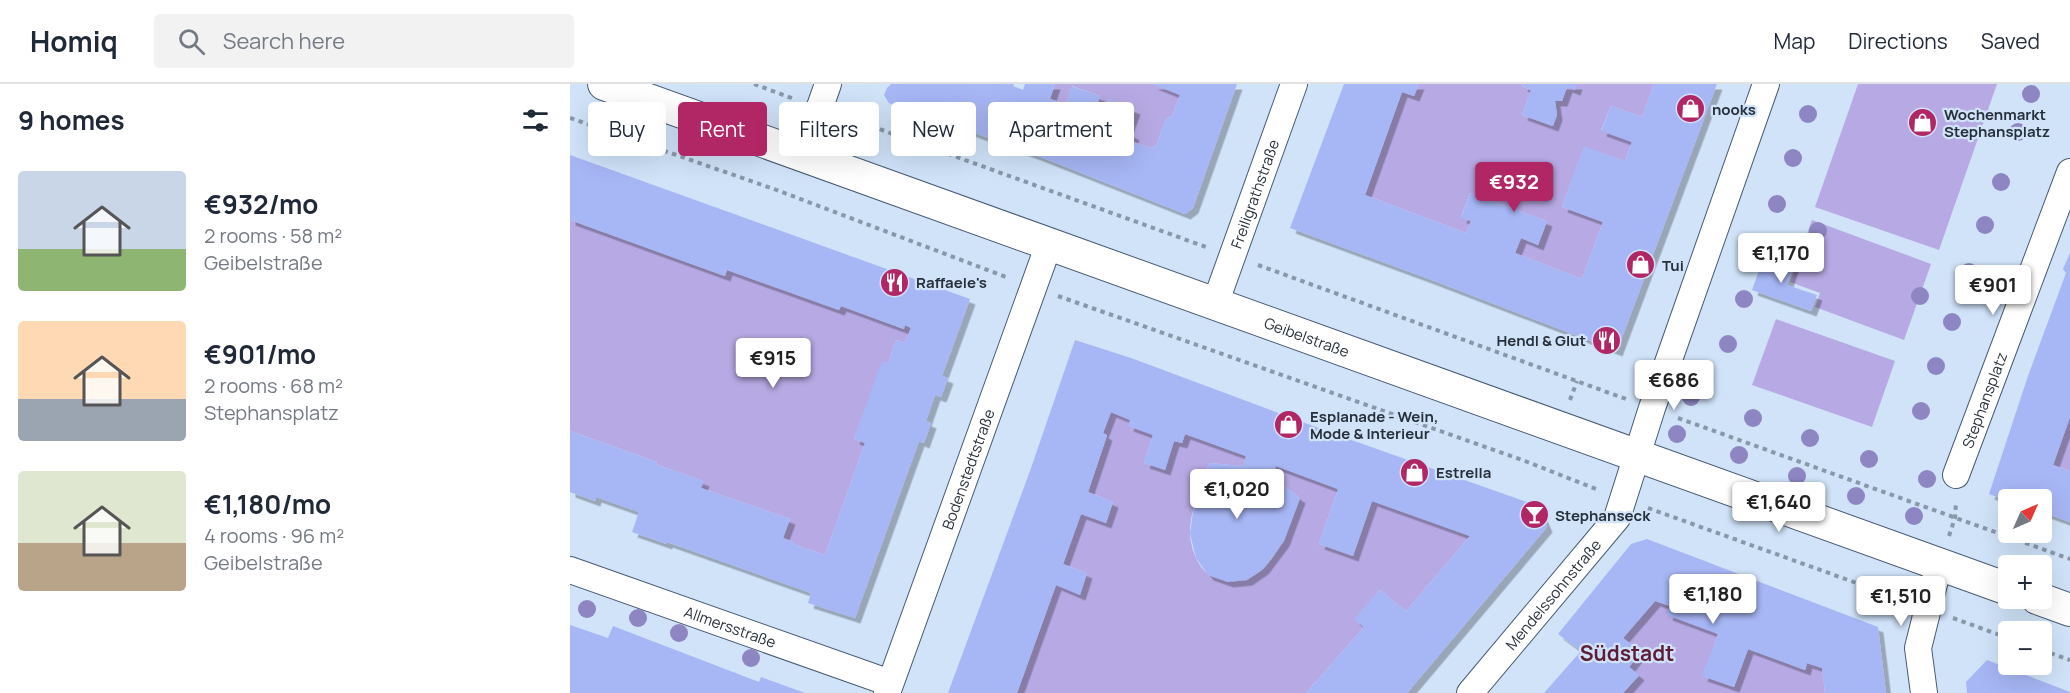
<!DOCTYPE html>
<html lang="en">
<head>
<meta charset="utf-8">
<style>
	:root { --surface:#fff; --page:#f2f2f3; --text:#1f2937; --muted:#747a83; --line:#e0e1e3; --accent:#b12766 }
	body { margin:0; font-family:Manrope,sans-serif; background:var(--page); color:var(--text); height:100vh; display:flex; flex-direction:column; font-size:22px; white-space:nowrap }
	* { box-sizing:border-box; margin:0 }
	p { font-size:20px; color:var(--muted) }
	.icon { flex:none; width:33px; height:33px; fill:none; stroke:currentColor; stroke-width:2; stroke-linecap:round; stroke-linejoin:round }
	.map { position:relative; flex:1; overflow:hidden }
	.panel { display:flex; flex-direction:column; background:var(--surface); width:570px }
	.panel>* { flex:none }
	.top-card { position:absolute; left:18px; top:18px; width:570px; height:54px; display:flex; gap:12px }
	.needle { width:39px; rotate:45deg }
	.fabs { position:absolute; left:1428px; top:405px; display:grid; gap:12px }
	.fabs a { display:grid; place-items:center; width:54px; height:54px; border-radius:6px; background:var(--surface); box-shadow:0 6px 24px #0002; font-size:30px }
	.price { position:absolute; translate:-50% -51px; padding:0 14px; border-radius:6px; background:#fff; color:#222; font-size:20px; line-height:39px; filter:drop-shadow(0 2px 3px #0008) }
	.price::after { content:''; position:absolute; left:50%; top:36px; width:18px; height:14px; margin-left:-9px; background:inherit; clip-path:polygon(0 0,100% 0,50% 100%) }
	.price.active { background:var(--accent); color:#fff }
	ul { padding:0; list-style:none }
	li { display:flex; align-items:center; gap:18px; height:150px; padding:0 18px }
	li span { display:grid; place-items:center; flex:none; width:168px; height:120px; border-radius:6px; color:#555 }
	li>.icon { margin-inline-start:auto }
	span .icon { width:72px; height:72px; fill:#fffc; stroke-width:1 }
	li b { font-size:26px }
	h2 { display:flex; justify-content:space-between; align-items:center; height:72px; padding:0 18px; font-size:26px }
	.chip { padding:0 21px; border-radius:6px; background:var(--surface); box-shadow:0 6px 24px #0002; font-size:21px; line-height:54px }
	.chip.active { background:var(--accent); color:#fff }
	header { display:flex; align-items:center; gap:36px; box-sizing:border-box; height:84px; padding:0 30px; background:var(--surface); border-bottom:2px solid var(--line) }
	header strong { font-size:28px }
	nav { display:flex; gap:33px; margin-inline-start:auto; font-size:21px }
	.search { width:420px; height:54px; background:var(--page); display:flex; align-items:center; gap:15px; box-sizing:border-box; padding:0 21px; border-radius:6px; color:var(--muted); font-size:22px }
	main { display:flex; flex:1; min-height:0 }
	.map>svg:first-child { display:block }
</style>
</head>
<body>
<header>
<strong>Homiq</strong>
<div class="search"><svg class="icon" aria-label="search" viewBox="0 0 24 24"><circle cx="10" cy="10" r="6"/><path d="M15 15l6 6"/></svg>Search here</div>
<nav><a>Map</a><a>Directions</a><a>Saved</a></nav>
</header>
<main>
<section class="panel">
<h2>9 homes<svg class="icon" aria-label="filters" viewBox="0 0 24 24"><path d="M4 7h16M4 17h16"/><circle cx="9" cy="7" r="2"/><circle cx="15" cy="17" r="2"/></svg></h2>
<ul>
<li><span style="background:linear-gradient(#c9d6e8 65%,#8fb573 0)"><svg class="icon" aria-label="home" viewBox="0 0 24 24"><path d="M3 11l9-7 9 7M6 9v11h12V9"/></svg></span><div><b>€932/mo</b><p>2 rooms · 58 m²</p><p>Geibelstraße</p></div></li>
<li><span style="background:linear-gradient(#ffd9b3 65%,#9aa5b1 0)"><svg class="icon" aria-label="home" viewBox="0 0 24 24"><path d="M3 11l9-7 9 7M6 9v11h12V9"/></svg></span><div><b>€901/mo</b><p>2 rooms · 68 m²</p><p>Stephansplatz</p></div></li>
<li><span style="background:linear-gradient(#dfe7d0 60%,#b9a48a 0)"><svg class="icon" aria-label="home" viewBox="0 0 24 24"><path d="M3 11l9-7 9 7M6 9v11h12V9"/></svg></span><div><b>€1,180/mo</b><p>4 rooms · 96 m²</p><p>Geibelstraße</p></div></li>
</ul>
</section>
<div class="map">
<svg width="1500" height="609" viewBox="0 0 1500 609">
	<defs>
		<filter id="shadow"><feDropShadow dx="5.5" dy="5.5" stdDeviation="0" flood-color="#0004"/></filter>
	</defs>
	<rect width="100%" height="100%" fill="#d0e3f9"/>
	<g fill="#b7a9e3">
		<polygon points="485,0 584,0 610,11 602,32 596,35 586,62 580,64 561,57 564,51 557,47 565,25 539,16 531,38 522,35 530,12 502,2 496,20 480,15"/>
		<polygon points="849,0 953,0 952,2 961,6 952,31 982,42 987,31 985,17 992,17 997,3 1007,0 1084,0 1072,33 1041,22 1031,46 1062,58 1055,77 1014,63 992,123 1033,138 1012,195 945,169 951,154 968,161 977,137 900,109 891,133 901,137 896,149 795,111 832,8 844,12"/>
		<polygon points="1288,0 1427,0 1369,166 1245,123"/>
		<polygon points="0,136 154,192 157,186 269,226 271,222 333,245 335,241 341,244 335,259 326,256 318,279 313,278 284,355 295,359 255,471 226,461 221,457 213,454 220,435 131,404 133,397 86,380 87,378 0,347"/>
		<polygon points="1242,136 1361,180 1334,256 1245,223 1250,209 1220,198"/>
		<polygon points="1206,235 1325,277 1302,343 1182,301"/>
		<path d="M541 328 560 336 583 351 574 379 595 385 604 357 612 359 615 350 676 372 673 382 639 379C632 401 619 427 620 451 621 465 629 488 644 493 698 512 715 454 730 414L702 393 706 382 768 405 749 460 783 472 802 417 900 452 836 527 810 506 785 535 794 543 736 609H447L486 501 510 510 517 489 493 480 511 430 536 439 543 418 518 408 537 352 533 349Z"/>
		<polygon points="1500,333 1500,387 1483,381"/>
		<polygon points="1085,517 1100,522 1148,550 1133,592 1164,603 1178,565 1235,586 1237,579 1252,584 1255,609 1053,609 1069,592 1059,583 1071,568 1053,554"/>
	</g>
	<g fill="#a7b6f5" filter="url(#shadow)">
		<polygon points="321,0 444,0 443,2 453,6 455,0 485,0 480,15 496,20 501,2 530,12 522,35 531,38 539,15 565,25 557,47 564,51 561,57 580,64 586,62 596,35 602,32 610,11 582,0 667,0 623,124 615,130 468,72 330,22 327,23 319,19 314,11 317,4"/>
		<polygon points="774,0 849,0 844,12 832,8 795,111 896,149 901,137 891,134 900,109 977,137 968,161 951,154 945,169 1012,195 1033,138 992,123 1014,62 1055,77 1062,58 1031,47 1041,22 1072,33 1084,0 1147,0 1047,267 859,195 720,144"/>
		<polygon points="953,0 1007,0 1005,6 997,3 992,17 985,17 987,31 983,42 952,31 961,6 952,2"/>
		<polygon points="0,71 400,215 372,292 378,294 371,313 365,311 356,337 361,339 354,359 349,357 285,534 238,519 241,509 97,458 97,460 62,448 69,428 26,413 25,417 0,408 0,347 87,378 86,380 134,397 131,404 220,435 213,454 221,457 226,461 255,471 295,359 284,355 307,290 313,277 318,279 326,256 335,259 341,244 335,241 334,245 271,222 269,226 157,186 155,192 0,136"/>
		<polygon points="1500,169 1500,333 1483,381 1500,387 1500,438 1472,428 1472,416 1438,417 1419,410 1458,292 1496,189 1493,185"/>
		<polygon points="1195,170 1224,180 1217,201 1247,211 1241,227 1182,206"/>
		<polygon points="505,256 561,274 770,352 968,422 977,443 837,609 736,609 794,543 784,535 810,506 836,527 900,452 802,417 783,472 749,460 768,405 706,382 702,393 730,414 714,457 693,485 677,496 658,498 638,491 626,474 620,450 623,427 639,379 673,382 676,372 615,350 612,359 604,357 595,386 574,379 583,351 558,342 560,336 541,328 533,349 537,351 518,408 543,418 536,439 511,430 493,480 517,489 510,511 486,501 447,609 378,609 460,387"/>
		<polygon points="1077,455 1308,543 1316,609 1255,609 1252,584 1237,579 1235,586 1178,565 1164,603 1132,592 1148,550 1097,531 1100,522 1085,517 1053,554 1071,568 1059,583 1069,591 1053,609 974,609 1011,567 988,550 1061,460"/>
		<polygon points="0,541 38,554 43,542 189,598 191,593 235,609 0,609"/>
		<polygon points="1417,576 1500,608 1500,609 1397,609 1396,598"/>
	</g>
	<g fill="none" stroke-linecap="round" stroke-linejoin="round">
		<defs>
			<g id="minor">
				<polyline points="233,71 258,0"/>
				<path id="s1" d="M645 220 724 0"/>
				<path id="s2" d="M1386 391 1500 88"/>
				<path id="s3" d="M0 486 320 599"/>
				<path id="s4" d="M317 609 479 160"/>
				<path id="s5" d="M900 609 1047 434 1082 324 1196 0"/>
				<polyline points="1354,609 1348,564 1369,480"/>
			</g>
			<g id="tertiary">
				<path id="s6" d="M34 0 1438 505"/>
				<polyline points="1467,514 1500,526"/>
			</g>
		</defs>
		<use href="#minor" stroke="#465a72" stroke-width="28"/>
		<use href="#tertiary" stroke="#465a72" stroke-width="34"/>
		<g stroke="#8998a9" stroke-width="4" stroke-dasharray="4.5 4.5" stroke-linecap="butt">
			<polyline points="184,0 224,15"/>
			<polyline points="276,33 636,163"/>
			<polyline points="0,34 204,105 436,193"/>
			<polyline points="688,181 1056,315"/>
			<polyline points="488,212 955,377 1026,405"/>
			<polyline points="1000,316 1007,297"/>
			<polyline points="1108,334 1500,475"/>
			<polyline points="1078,424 1331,515"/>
			<polyline points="1379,452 1385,434 1386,419"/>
			<polyline points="1383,534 1438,554"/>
			<polyline points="1472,566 1500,576"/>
		</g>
		<use href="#minor" stroke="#fff" stroke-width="26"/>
		<use href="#tertiary" stroke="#fff" stroke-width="32"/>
	</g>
	<g fill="#8e86c2">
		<circle cx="1461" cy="10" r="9"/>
		<circle cx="1238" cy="30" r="9"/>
		<circle cx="1448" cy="48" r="9"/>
		<circle cx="1223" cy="74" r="9"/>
		<circle cx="1431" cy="98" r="9"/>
		<circle cx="1207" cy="120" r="9"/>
		<circle cx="1415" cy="141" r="9"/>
		<circle cx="1248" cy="147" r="9"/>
		<circle cx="1189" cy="171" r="9"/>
		<circle cx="1399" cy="188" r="9"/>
		<circle cx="1350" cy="212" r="9"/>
		<circle cx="1174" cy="215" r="9"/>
		<circle cx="1382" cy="238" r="9"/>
		<circle cx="1158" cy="260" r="9"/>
		<circle cx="1366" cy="282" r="9"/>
		<circle cx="1121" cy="313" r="9"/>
		<circle cx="1351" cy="327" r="9"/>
		<circle cx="1183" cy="334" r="9"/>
		<circle cx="1107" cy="350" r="9"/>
		<circle cx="1240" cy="354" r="9"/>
		<circle cx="1169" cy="371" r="9"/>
		<circle cx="1299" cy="375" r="9"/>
		<circle cx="1227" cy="392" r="9"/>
		<circle cx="1357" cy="395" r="9"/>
		<circle cx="1286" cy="412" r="9"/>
		<circle cx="1344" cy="432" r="9"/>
		<circle cx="17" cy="525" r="9"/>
		<circle cx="68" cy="534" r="9"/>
		<circle cx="109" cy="549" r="9"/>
		<circle cx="181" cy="574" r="9"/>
	</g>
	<defs>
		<symbol id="shop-disc" viewBox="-11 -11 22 22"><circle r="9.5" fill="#b12766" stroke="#d0e3f9"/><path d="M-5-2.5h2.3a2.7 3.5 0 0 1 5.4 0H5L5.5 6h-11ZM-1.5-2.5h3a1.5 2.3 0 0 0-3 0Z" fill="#fff"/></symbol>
		<symbol id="restaurant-disc" viewBox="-11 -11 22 22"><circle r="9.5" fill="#b12766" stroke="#d0e3f9"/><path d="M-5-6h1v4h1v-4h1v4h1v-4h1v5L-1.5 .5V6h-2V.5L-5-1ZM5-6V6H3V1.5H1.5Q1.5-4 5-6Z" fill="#fff"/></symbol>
		<symbol id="bar-disc" viewBox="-11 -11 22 22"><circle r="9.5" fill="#b12766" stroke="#d0e3f9"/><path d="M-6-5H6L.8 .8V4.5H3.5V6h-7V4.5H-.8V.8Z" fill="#fff"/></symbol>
	</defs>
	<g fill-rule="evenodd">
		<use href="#shop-disc" x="1104" y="8" width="33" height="33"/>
		<use href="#shop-disc" x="1336" y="22" width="33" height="33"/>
		<use href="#shop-disc" x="1054" y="164" width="33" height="33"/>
		<use href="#restaurant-disc" x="308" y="182" width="33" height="33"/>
		<use href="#restaurant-disc" x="1020" y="240" width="33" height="33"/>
		<use href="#shop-disc" x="702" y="324" width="33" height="33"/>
		<use href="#shop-disc" x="828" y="372" width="33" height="33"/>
		<use href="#bar-disc" x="948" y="414" width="33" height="33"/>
	</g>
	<g text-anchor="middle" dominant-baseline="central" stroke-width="4.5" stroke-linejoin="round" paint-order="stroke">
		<g font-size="15" font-weight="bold" fill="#27303a" stroke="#d0e3f9" text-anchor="start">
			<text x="1142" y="25">nooks</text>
			<text x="1374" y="30">Wochenmarkt<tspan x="1374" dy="17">Stephansplatz</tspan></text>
			<text x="1092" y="181">Tui</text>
			<text x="346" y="198">Raffaele's</text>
			<text x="1016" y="256" text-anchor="end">Hendl &amp; Glut</text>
			<text x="740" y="332">Esplanade - Wein,<tspan x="740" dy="17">Mode &amp; Interieur</tspan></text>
			<text x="866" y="388">Estrella</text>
			<text x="985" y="431">Stephanseck</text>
		</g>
		<g font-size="15" fill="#27303a" stroke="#d0e3f9">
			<text stroke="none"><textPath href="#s1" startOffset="117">Freiligrathstraße</textPath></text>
			<text stroke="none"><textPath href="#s6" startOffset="747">Geibelstraße</textPath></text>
			<text stroke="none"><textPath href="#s2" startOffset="80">Stephansplatz</textPath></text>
			<text stroke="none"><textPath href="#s4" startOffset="238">Bodenstedtstraße</textPath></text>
			<text stroke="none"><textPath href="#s5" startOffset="129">Mendelssohnstraße</textPath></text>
			<text stroke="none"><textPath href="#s3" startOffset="170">Allmersstraße</textPath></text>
		</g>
		<g font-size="21" font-weight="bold" fill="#5f1c37" stroke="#d0e3f9">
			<text x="1057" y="569">Südstadt</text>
		</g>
	</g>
</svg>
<div class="fabs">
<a><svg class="needle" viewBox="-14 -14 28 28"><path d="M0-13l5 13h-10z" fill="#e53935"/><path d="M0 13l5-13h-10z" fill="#747a83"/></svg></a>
<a>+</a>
<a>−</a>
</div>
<b class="price active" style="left:944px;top:129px">€932</b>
<b class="price" style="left:1211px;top:200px">€1,170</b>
<b class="price" style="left:1423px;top:232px">€901</b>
<b class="price" style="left:203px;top:305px">€915</b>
<b class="price" style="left:1104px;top:327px">€686</b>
<b class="price" style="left:667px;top:436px">€1,020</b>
<b class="price" style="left:1209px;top:449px">€1,640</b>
<b class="price" style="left:1143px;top:541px">€1,180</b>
<b class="price" style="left:1331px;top:543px">€1,510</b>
<div class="top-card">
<a class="chip">Buy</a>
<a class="chip active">Rent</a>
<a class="chip">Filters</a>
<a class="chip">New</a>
<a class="chip">Apartment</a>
</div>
</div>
</main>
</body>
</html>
